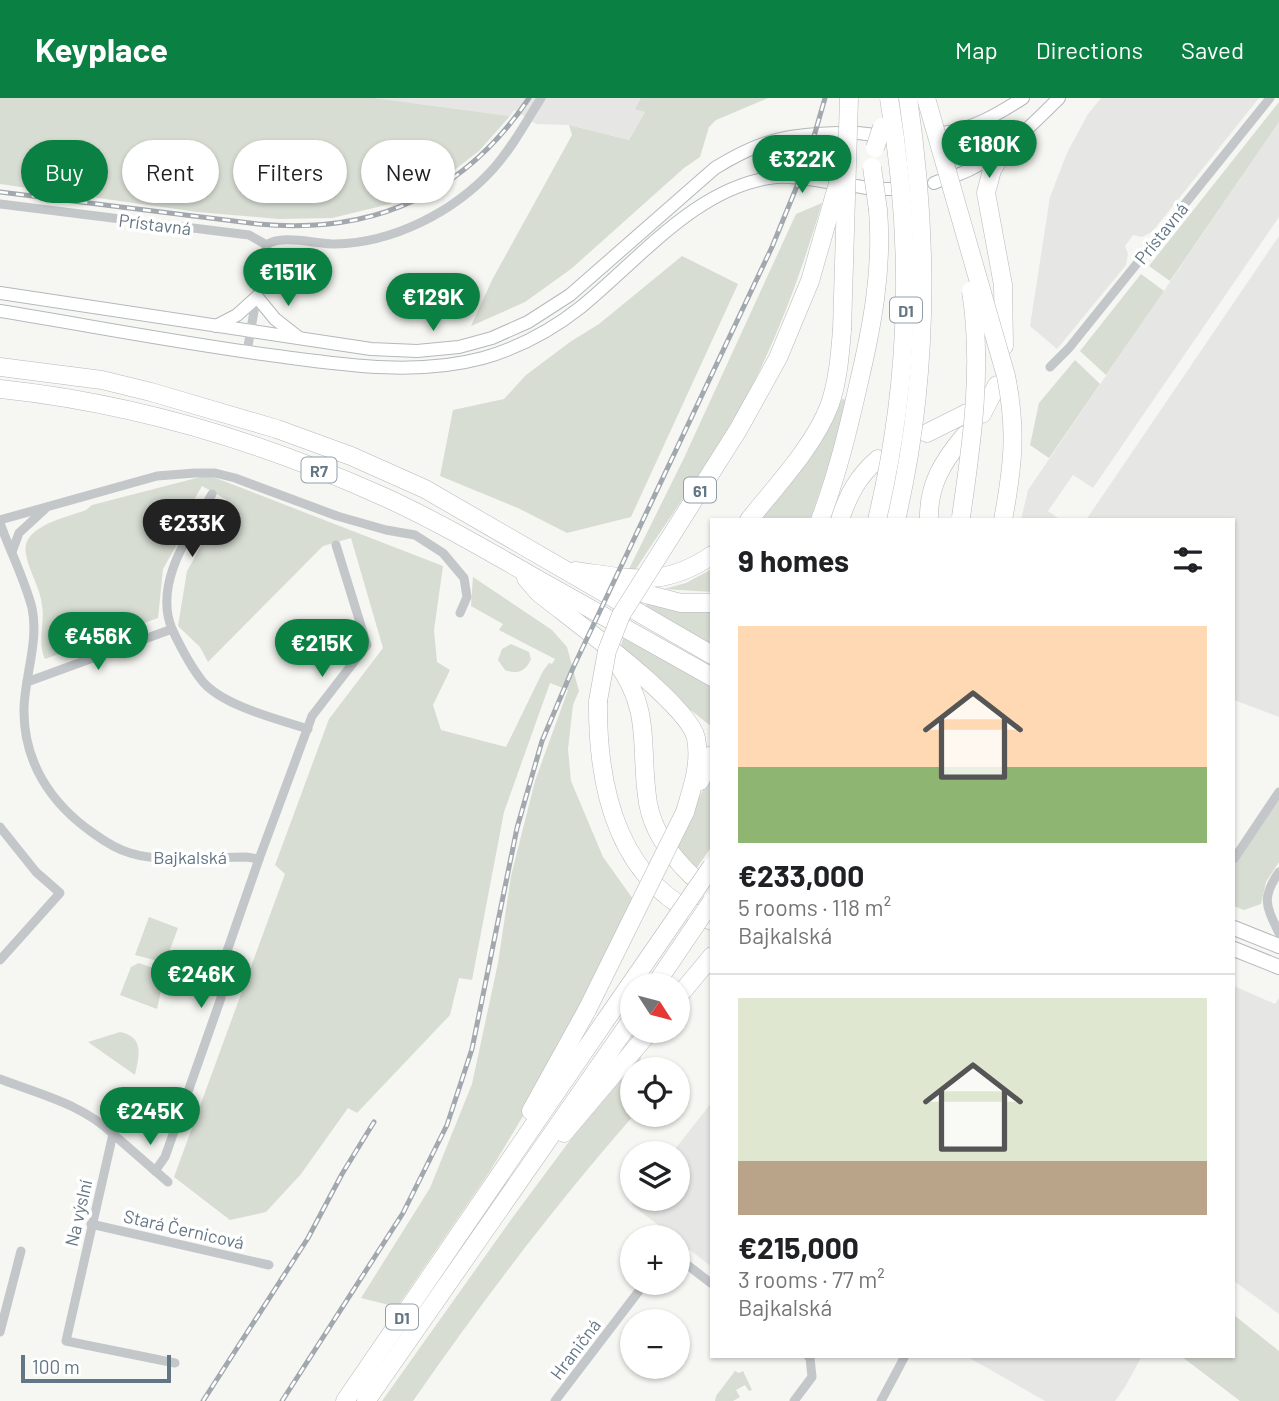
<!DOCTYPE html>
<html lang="en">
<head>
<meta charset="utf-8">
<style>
	:root { --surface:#fff; --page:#f6f6f6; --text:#202124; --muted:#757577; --line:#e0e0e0; --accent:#0b8043 }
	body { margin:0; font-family:Barlow,sans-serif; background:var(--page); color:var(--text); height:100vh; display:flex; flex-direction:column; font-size:26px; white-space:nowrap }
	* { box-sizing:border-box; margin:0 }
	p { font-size:23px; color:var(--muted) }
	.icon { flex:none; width:38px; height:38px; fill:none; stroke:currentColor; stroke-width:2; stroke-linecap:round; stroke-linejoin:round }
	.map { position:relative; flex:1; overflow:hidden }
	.drawer { position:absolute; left:710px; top:420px; width:525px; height:840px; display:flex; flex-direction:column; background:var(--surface); border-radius:0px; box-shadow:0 2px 5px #0004 }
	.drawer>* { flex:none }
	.banner { position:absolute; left:21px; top:42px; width:584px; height:63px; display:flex; gap:14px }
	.needle { width:46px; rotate:126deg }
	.tools { position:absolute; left:620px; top:875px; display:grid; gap:14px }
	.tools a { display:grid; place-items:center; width:70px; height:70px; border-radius:50%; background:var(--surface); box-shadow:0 2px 5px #0004; font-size:35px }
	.scale { position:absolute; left:21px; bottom:18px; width:150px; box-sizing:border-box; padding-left:7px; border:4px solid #637685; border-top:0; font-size:19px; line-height:24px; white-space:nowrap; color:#637685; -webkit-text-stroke:5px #fff; paint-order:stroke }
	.price { position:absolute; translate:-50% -60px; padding:0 16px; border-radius:24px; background:var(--accent); color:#fff; font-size:23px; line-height:46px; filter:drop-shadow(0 2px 4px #0008) }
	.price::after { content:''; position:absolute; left:50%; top:42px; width:21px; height:16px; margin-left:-10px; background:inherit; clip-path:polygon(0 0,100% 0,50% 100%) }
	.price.active { background:#222; color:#fff }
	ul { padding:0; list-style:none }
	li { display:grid; align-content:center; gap:14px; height:371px; padding:0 28px }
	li+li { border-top:2px solid var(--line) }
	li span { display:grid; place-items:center; height:217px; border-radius:0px; color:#555 }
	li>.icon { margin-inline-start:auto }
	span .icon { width:126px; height:126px; fill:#fffc; stroke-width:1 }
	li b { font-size:30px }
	h2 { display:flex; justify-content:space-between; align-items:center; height:84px; padding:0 28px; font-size:30px }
	.pill { padding:0 24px; border-radius:32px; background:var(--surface); box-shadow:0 2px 5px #0004; font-size:24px; line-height:63px }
	.pill.active { background:var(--accent); color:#fff }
	header { display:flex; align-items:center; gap:42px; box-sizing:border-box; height:98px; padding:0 35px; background:var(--accent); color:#fff }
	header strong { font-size:33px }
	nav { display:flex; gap:38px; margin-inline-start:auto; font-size:24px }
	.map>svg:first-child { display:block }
</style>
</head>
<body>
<header>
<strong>Keyplace</strong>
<nav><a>Map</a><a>Directions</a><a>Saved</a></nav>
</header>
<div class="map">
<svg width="1279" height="1303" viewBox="0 0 1279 1303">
	<rect width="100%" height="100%" fill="#f6f6f2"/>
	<g fill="#e6e7e5">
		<polygon points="374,0 653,0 629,42 569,27 536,26 514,12 510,18"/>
		<polygon points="1101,0 1259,0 1152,134 1142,139 1133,137 1125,148 1128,156 1126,167 1057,251 1030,228 1050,99 1067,55 1088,16"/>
		<polygon points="1279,24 1279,119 1093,390 1073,377 1048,413 1061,422 1021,422 1028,392"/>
		<polygon points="1279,138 1279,619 1234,602 1234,422 1086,422"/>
		<polygon points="1234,888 1275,906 1279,900 1279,1216 1234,1183"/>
		<polygon points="712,1004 712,1169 677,1142 677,1139 674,1139 632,1107 637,1101 677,1101 677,1055 672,1055"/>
		<polygon points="966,1258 1142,1258 1125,1289 1115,1303 1045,1303"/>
	</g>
	<g fill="#d7ddd3">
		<polygon points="0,0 374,0 510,18 479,53 435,87 390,106 332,120 279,121 197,114 0,86"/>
		<polygon points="641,0 768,0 716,22 709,29 700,59 684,70 571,171 525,204 471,228 492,182 572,37 569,27 629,42 645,14 635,11"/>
		<polygon points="1279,4 1279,24 1170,183 1149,168"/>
		<path d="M822 105C803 169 781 231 751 290 718 353 674 412 636 471L628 473 684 360 796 116Z"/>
		<polygon points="682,158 738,186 631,419 567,435 518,410 440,378 453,312 504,301 526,277 570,244 599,226"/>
		<polygon points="1141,176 1164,193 1106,277 1080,253"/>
		<polygon points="1075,262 1100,286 1049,360 1030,347 1039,305"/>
		<path d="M842 301 847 302 828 370 810 422H760C790 383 822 346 842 301Z"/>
		<path d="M208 377 443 468 434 532 437 564 450 572 433 607 441 632 506 649 543 573 549 565 552 566 555 561 499 532 503 526 471 508 473 479 552 532 567 549 579 593 573 607 568 651 571 683 603 759 633 801 553 968 490 1073 397 1209 361 1200 430 1090 472 986 498 865 511 778 535 683 568 592 550 585 504 714 472 882 459 880 450 917 357 1015 348 1010 301 1076 266 1114 230 1122 174 1079 285 776 275 767 329 621 383 550 351 440 323 448 208 564 200 549 178 528 187 473 227 402 202 388 178 430 184 434 163 471 158 520 45 561C37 545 45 525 42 507 40 489 29 474 26 456 20 428 66 420 86 412L92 407Z"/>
		<polygon points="712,471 712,494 664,491 686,485"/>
		<polygon points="647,505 688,514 712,514 712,550 644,512"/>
		<polygon points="623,540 712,588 712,629 619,555"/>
		<path d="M511 546 529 554 531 561C526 573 517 577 505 572L498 562 502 551Z"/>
		<polygon points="712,674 712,748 696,771 674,749"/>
		<polygon points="1279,702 1279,764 1266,784 1261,806 1244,812 1234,808 1234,768"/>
		<polygon points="149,819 178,830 168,857 158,863 135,857"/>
		<polygon points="139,865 159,872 164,879 157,911 120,897 131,869"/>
		<path d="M120 934C145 939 139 958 135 977L88 944Z"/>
		<path d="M641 958 639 971H632V1017H634C554 1108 482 1204 413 1303H382L513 1119 568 1045Z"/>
		<polygon points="1234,1217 1279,1253 1279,1303 1240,1303 1181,1258 1234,1258"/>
		<polygon points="735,1273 739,1275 743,1273 752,1292 749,1293 745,1287 736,1292 740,1299 733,1303 715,1303 716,1298"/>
	</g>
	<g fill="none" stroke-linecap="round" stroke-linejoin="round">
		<defs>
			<g id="secondary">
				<polyline points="858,35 884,38"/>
				<path d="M943 35C973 31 998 16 1023 0"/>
				<path d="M955 78C998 62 1027 32 1059 0"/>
				<polyline points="934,85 939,83"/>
				<polyline points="856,88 867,90"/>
				<polyline points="884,91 891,91"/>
				<path d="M0 195 371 251 417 253 459 249 492 240 528 224 570 197 715 70C761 42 784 37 837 35"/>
				<path d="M0 213C92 228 185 246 277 258 345 267 416 278 483 260 518 250 552 232 581 209 639 162 698 87 776 79 793 77 812 82 829 84"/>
				<polyline points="216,228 237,217 257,199 275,221 298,239"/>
			</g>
			<g id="primary">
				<polyline points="1234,830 1279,848"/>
				<polyline points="1234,851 1279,869"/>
			</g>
			<g id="highway">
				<polyline points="1004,248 1003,187 986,95 992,72 1004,52"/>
				<polyline points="0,269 102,282 151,294 277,331 351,358 425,391 712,557"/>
				<path d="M0 291C133 305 260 343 382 398 433 421 483 450 532 478 592 512 652 545 712 579"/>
				<polyline points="982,316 997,287"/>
				<polyline points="927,335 967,315"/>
				<path d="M749 422C776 388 815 347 830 306 838 282 840 257 842 232"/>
				<path d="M820 422C837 378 848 333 858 288 872 229 883 172 878 112"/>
				<path d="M840 422C848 397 858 378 878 361"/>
				<path d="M929 422C928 387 943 363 965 337"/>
				<path d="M575 473C629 480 663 491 712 457"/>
				<path d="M526 480 539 495C571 521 688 605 696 640 701 666 692 690 685 714"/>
				<polyline points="622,490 681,505 712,505"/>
				<path d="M617 565C653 614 639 652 648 705 653 734 671 758 692 778"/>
				<path d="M598 603C597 692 619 789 712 823"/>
				<polyline points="700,683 712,657"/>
				<polyline points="677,900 712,858"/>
				<polyline points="531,1013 587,912"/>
				<polyline points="564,1035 650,933"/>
				<polyline points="345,1303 605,923"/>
				<polyline points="366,1303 632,921"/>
			</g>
		</defs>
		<use href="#secondary" stroke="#b3b9bd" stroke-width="14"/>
		<use href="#primary" stroke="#b6babe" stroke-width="16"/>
		<use href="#highway" stroke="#b5b9bc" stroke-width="19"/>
		<g stroke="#c3c7ca" stroke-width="9">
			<polyline points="0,106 249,137 267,147"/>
			<path d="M267 147C280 136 317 146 335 146 393 145 454 114 493 71 512 50 526 24 541 0"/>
			<polyline points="247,254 263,161 267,147"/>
			<polyline points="1050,269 1069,250 1270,0"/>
			<polyline points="0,422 157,378 195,375 215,375 235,380 337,418 386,432 415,437 443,455 464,480 467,499 460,515"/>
			<path d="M0 425C10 453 25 482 32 510 39 543 25 577 24 610 23 663 50 705 93 735 104 743 116 751 130 755 161 765 213 759 246 759L259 761 312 618 367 547 336 447"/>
			<polyline points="12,454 19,435 45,411"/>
			<path d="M172 531C153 485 190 435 212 396"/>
			<path d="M27 584 172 531C181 550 190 568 203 584 224 608 277 621 308 631"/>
			<polyline points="0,729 36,774 60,795 0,862"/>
			<polyline points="1234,761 1279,694"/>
			<path d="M1279 774C1261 800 1266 808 1279 835"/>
			<path d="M0 981C39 996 82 1006 113 1036L66 1243 175 1265"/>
			<polyline points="113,1036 168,1084"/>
			<polyline points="155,1073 165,1059 221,900 225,859 259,761"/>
			<polyline points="91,1126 269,1167"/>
			<polyline points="677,1162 681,1162 712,1186"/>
			<polyline points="0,1234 21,1153"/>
			<polyline points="555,1303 645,1185"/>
			<polyline points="794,1303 812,1279 810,1260 808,1258"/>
			<polyline points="881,1303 905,1258"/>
		</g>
		<use href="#secondary" stroke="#fff" stroke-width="12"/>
		<use href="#primary" stroke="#fff" stroke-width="14"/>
		<use href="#highway" stroke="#fff" stroke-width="18"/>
		<defs>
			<g id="rail">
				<path d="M0 94 258 126C373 137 464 97 529 0"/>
				<polyline points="203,1303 308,1140 342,1076 374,1024"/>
				<polyline points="282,1303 403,1115 447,1027 472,951 517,730 542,643 573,570 772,149 806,66 825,0"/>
			</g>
		</defs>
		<use href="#rail" stroke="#a1a8ae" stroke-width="5"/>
		<use href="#rail" stroke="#fff" stroke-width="2.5" stroke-dasharray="8" stroke-linecap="butt"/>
		<defs>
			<g id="highway-bridge">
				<path d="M926 0 1006 278C1017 332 1013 368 1003 422"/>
				<polyline points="875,50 882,29"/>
				<polyline points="872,69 878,112"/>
				<polyline points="842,232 849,0"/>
				<path d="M961 419C972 344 983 268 971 193"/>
				<path d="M877 422C911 280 913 143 889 0"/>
				<path d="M896 422C929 282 929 141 908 0"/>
				<polyline points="598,603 607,553 621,517 738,332 778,260 810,183 847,54"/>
				<polyline points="655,887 712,803"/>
				<polyline points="587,912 685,714"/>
				<polyline points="605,923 712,768"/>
			</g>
		</defs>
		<use href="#highway-bridge" stroke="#b5b9bc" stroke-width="19" stroke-linecap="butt"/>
		<use href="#highway-bridge" stroke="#fff" stroke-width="18"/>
	</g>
	<g text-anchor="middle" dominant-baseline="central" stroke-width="7" stroke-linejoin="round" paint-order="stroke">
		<g fill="#fff" stroke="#929faa" stroke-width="2">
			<rect x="890" y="199.5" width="32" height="25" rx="5"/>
			<rect x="301.5" y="359.5" width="35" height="25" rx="5"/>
			<rect x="684" y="379.5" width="32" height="25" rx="5"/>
			<rect x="386" y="1206.5" width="32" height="25" rx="5"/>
		</g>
		<g font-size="16" font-weight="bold" fill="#637685">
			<text x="906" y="212">D1</text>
			<text x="319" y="372">R7</text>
			<text x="700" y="392">61</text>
			<text x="402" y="1219">D1</text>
		</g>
		<g font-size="18" fill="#637685" stroke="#fff">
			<text transform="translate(155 126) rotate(7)">Prístavná</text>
			<text transform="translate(1161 135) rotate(-51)">Prístavná</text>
			<text x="190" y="759">Bajkalská</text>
			<text transform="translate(78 1115) rotate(-77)">Na výslní</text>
			<text transform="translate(184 1131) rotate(13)">Stará Černicová</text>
			<text transform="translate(575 1251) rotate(-53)">Hraničná</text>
		</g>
	</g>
</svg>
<div class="tools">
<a><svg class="needle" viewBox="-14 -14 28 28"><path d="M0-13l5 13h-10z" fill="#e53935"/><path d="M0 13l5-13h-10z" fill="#757577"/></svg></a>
<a><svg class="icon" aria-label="locate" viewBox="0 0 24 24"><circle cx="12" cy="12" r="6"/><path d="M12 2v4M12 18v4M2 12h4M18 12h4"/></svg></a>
<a><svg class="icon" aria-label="layers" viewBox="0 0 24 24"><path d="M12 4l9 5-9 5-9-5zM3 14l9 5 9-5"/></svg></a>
<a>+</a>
<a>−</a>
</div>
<div class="scale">100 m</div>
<b class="price" style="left:989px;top:82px">€180K</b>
<b class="price" style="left:802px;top:97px">€322K</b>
<b class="price" style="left:288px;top:210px">€151K</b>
<b class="price" style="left:433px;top:235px">€129K</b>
<b class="price active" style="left:192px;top:461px">€233K</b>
<b class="price" style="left:98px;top:574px">€456K</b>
<b class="price" style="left:322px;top:581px">€215K</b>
<b class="price" style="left:201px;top:912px">€246K</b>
<b class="price" style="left:150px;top:1049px">€245K</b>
<div class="banner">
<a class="pill active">Buy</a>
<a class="pill">Rent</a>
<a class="pill">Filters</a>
<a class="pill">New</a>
</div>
<section class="drawer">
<h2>9 homes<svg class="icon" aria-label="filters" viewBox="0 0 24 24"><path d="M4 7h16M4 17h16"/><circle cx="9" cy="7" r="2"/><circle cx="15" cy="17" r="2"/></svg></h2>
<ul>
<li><span style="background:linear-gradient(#ffd9b3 65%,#8fb573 0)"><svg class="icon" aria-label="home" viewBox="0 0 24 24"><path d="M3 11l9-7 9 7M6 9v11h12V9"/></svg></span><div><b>€233,000</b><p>5 rooms · 118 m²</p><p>Bajkalská</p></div></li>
<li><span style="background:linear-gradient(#dfe7d0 75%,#b9a48a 0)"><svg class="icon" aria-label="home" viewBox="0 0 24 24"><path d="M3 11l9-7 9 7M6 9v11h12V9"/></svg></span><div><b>€215,000</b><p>3 rooms · 77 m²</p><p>Bajkalská</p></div></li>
</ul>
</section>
</div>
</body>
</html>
